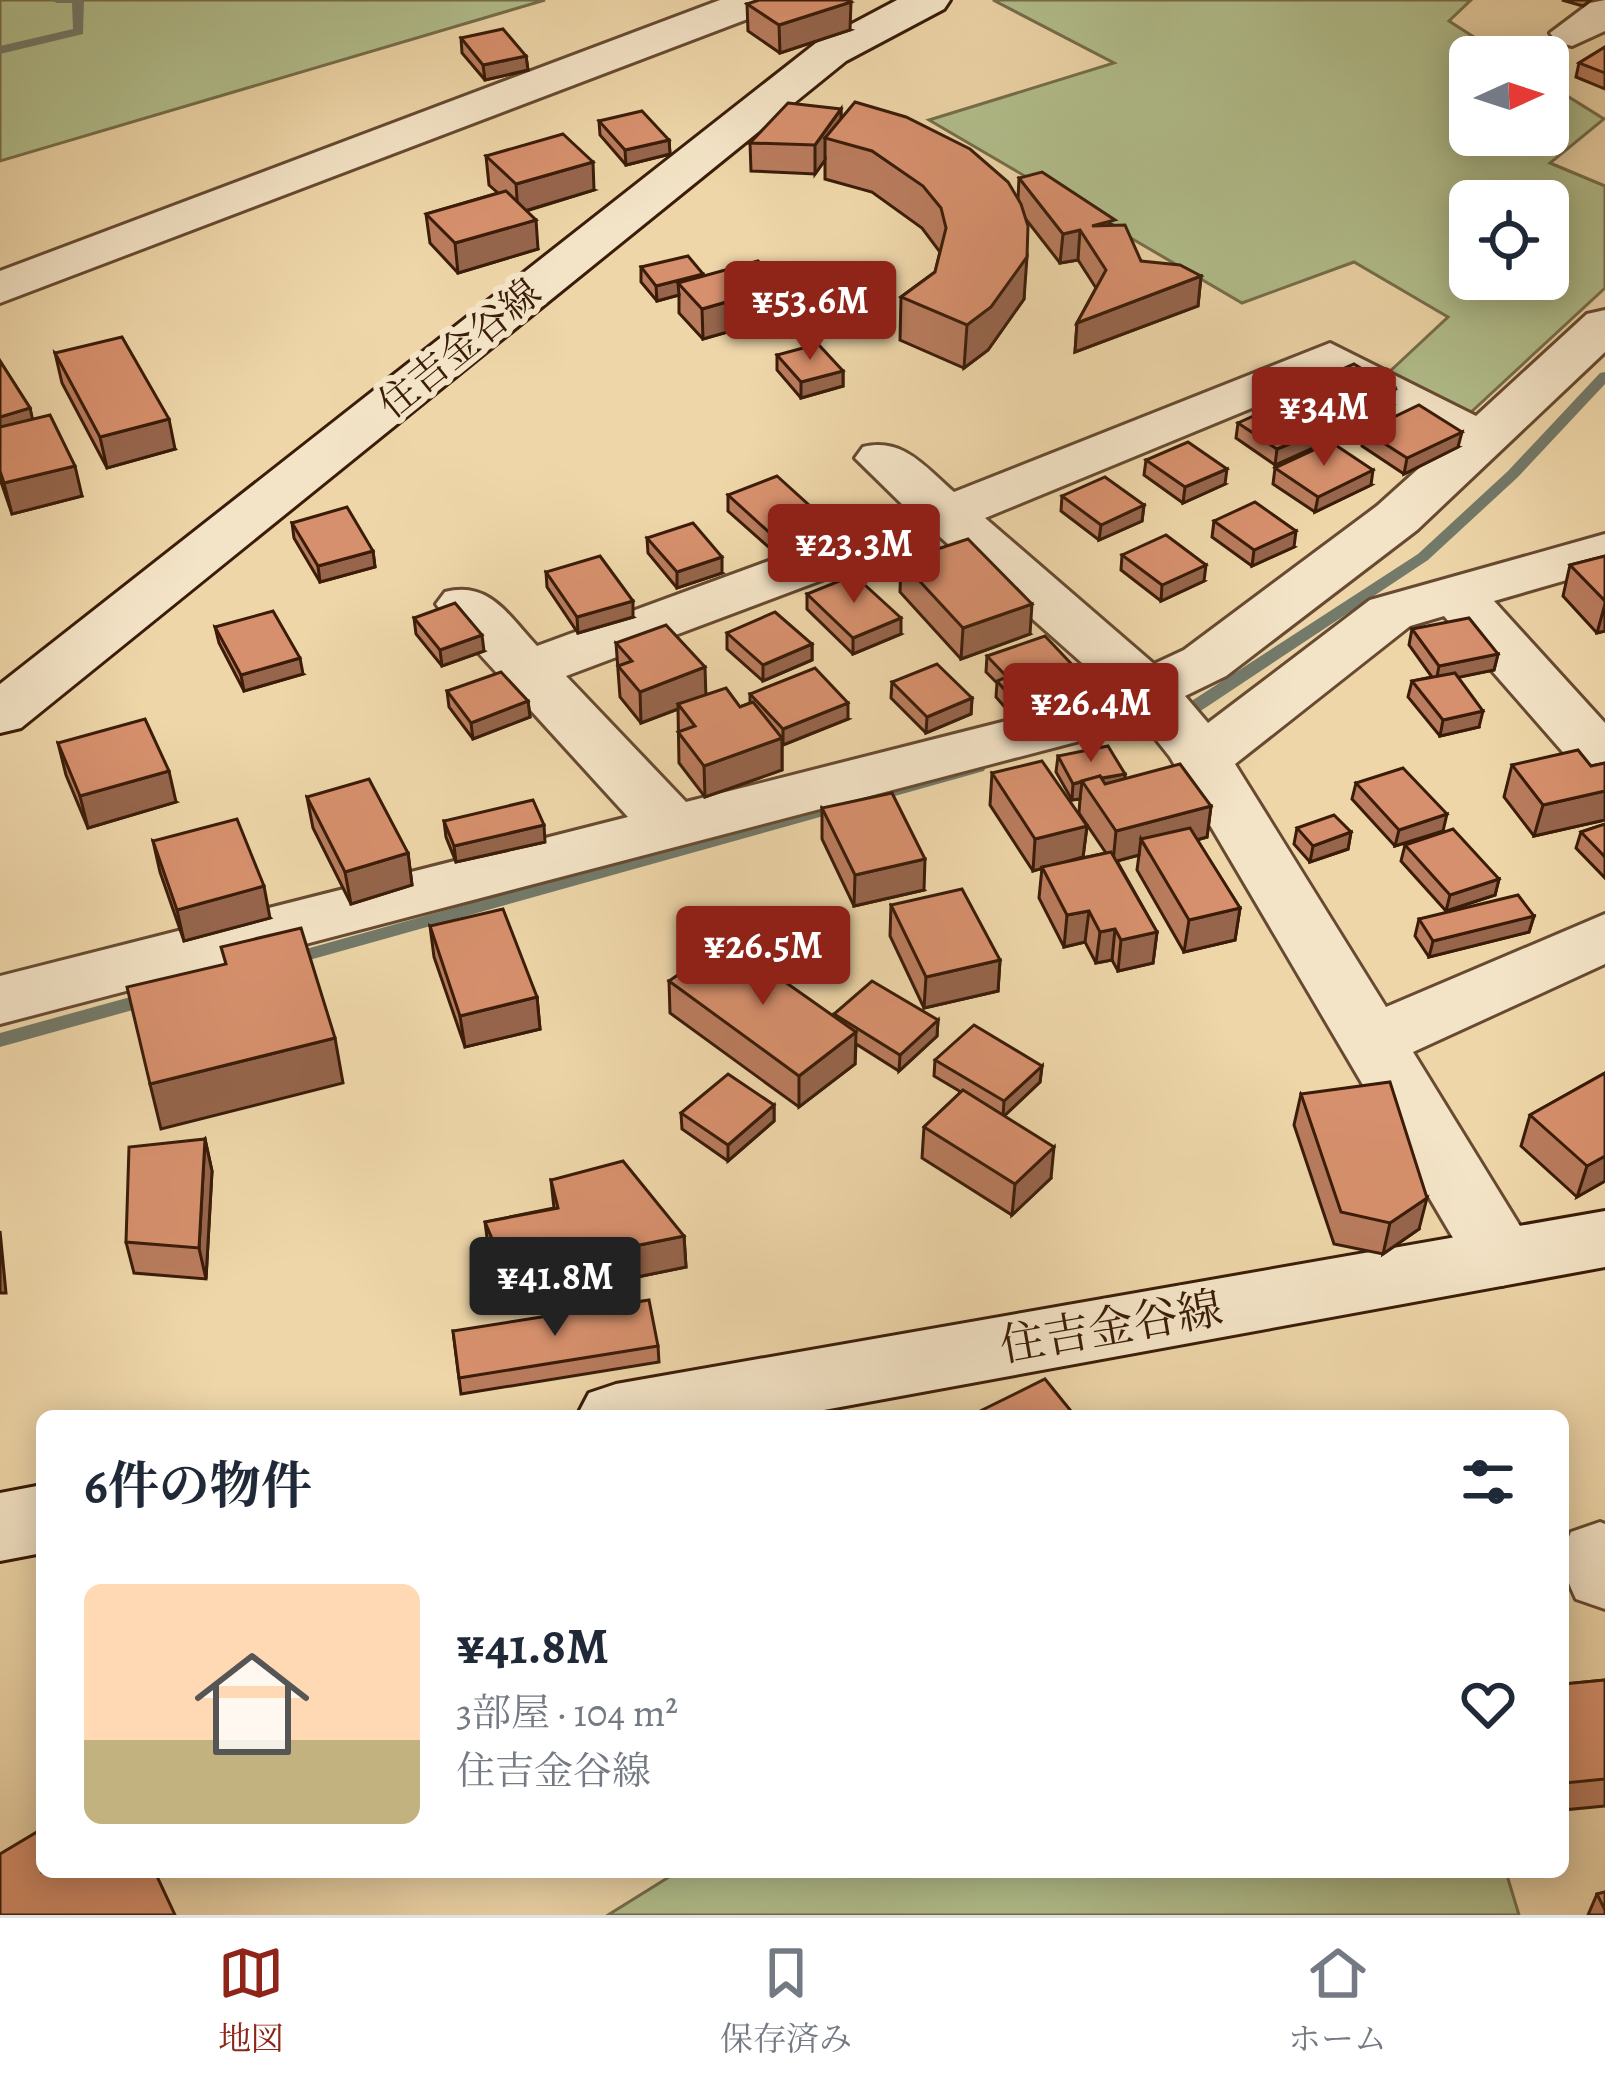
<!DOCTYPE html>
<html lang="ja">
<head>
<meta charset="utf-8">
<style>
	:root { --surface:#fff; --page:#f6f6f7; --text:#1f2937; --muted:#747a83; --line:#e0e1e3; --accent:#8f2418 }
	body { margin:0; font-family:Alegreya,"Noto Serif JP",serif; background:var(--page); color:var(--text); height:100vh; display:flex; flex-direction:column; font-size:45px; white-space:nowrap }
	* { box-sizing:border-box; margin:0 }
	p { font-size:39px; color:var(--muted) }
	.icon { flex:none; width:66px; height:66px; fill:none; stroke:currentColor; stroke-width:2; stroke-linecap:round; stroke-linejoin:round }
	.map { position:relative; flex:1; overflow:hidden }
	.panel { position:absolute; left:36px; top:1410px; width:1533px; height:468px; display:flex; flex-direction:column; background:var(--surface); border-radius:18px; box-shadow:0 6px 30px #0003 }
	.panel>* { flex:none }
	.needle { width:78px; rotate:87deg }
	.controls { position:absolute; left:1449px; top:36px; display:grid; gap:24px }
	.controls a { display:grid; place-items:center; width:120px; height:120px; border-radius:18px; background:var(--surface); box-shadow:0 6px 30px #0003; font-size:60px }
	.price { position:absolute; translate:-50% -102px; padding:0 27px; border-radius:12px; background:var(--accent); color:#fff; font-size:39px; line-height:78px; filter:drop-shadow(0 3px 6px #0008) }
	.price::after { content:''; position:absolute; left:50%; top:72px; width:36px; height:27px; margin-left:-18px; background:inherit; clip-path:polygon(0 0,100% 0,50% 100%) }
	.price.on { background:#222; color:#fff }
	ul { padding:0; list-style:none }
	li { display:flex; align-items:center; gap:36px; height:300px; padding:0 48px }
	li+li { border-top:3px solid var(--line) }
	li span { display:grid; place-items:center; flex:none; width:336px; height:240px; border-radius:18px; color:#555 }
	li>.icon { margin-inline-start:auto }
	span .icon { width:144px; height:144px; fill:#fffc; stroke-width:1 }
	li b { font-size:51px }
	h2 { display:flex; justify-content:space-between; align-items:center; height:144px; padding:0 48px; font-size:51px }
	.tab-bar { display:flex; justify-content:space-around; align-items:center; height:168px; border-top:3px solid var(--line); background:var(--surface); font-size:33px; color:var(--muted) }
	.tab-bar a { display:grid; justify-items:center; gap:6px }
	.tab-bar .on { color:var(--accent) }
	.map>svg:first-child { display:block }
</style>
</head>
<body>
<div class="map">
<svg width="1605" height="1915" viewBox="0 0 1605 1915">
	<rect width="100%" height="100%" fill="#eed6a9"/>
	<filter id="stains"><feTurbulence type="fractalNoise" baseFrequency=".00167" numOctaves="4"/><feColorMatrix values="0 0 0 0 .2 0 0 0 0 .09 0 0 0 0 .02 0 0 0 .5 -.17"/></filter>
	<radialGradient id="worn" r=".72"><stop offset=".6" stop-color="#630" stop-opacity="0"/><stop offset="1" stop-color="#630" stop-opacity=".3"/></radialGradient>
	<g fill="#b2bf8d" stroke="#766e4b" stroke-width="3" fill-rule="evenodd">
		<polygon points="0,0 545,0 0,161"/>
		<path d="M993 0H1471L1449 21 1505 57H1470V135H1548V84L1604 119 1550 163 1605 186V288L1469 414 1386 375 1448 317 1354 262 1242 303 929 120 1114 63ZM1470 201H1548V279H1470Z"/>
		<polygon points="677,1872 1506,1872 1519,1915 608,1915"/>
	</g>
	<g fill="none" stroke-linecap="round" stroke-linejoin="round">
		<g fill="#737a6a" fill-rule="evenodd">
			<polygon points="51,0 84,0 83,34 0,54 0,46 73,29 72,3 57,3"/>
			<polygon points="1605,372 1605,384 1518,477 1428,560 1202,710 1097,739 1091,738 1089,734 1091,730 1190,702 1418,554 1508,471 1600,373"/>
			<polygon points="978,762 986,767 984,771 288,966 279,960 288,954"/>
			<polygon points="152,991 158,993 161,998 158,1003 0,1047 0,1033"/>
		</g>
		<defs>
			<g id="street">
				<polygon points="720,0 780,0 774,9 0,303 0,271"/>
				<polygon points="1605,0 1605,31 1572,46 1557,42 1550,33 1590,3"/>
				<path d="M1605 310V352L1417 530 1226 676 1185 696 1208 723 1370 600 1605 534V569L1494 601 1605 723V781L1583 775 1444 616 1410 626 1235 764 1386 1007 1605 914V964L1413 1052 1539 1257 1528 1277 1502 1286 1476 1277 1170 757 1139 718 1110 733 0 1024V976L628 817 445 616 436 604 445 592C489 580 509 616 537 646L908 510 855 458 863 447C903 437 925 467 954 492L1330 343 1476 416 1587 314ZM1327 377 1447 443 1377 506 1184 650 1154 664 985 518ZM939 536 1108 686 1069 705 686 802 566 676Z"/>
				<path d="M1600 1522 1605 1524V1609L1576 1599C1564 1574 1559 1559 1571 1532Z"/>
			</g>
			<g id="secondary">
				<polygon points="897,0 950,0 944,9 846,61 21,728 0,733 0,684 816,43"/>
				<polygon points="1605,1211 1605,1267 791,1416 577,1416 589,1393 616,1384"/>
				<polygon points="42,1485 42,1553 0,1561 0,1493"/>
			</g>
		</defs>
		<use href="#street" stroke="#674a31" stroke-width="6"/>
		<use href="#secondary" stroke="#3a1c09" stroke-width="6"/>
		<use href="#street" fill="#f4e4c7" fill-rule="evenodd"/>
		<use href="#secondary" fill="#f4e4c7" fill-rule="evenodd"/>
	</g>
	<g fill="#b97c5e" stroke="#3a1c09" stroke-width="3">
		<polygon points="1562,0 1591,0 1583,6"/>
		<polygon points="747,4 850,30 780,53 748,31"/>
		<polygon points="461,38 526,56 528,70 485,80 462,53"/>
		<polygon points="1605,47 1605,89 1576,77 1579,63"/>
		<polygon points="841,109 841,118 1018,199 1019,178 1115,226 1141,261 1201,276 1198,306 1075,352 1077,323 1096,288 1078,260 1060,263 1025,218 1024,299 988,350 964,368 900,340 901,297 935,272 940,252 922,228 872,192 825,179 825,160 815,174 751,171 750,143"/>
		<polygon points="599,121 669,140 670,154 626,165 600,135"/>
		<polygon points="486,156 594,190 526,211 538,249 458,273 430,243 426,214 498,193 489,185"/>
		<polygon points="641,267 703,276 783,316 703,339 679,313 679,295 657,301 641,282"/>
		<polygon points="55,353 175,449 107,468 62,383"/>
		<polygon points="777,355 843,371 843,386 801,398 777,370"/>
		<polygon points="0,361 30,408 32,419 82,496 12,514 0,479"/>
		<polygon points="1300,388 1392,405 1339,430 1298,404"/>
		<polygon points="1238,423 1315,447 1275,465 1236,438"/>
		<polygon points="1365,431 1458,447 1404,474 1362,446"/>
		<polygon points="1146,460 1225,484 1183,503 1144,475"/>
		<polygon points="1275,468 1371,485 1315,512 1273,484"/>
		<polygon points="728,495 820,531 772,550 728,511"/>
		<polygon points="1062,496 1144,505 1142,521 1099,540 1061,511"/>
		<polygon points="1214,521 1294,547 1252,566 1212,537"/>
		<polygon points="292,523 373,551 375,567 320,582 294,538"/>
		<polygon points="647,538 722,573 677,588 648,553"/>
		<polygon points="1122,555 1204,581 1161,601 1121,570"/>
		<polygon points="1605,556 1605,631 1597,633 1563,596 1570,565"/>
		<polygon points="901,561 1030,634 961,659 900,592"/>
		<polygon points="546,572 633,617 578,633 547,587"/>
		<polygon points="807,594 901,634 853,654 807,609"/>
		<polygon points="414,618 484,651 442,666 416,634"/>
		<polygon points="215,627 303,674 244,691 219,643"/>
		<polygon points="1412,629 1498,654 1494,670 1458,677 1479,727 1440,736 1408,697 1412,681 1432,677 1409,645"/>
		<polygon points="727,633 812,644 812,660 763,681 727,649"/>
		<polygon points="616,643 706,694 740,707 750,703 750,694 848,719 783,745 782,744 782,770 705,797 679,763 678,709 641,723 620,697"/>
		<polygon points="987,656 1080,673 1078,689 1010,713 996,697 997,683 986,672"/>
		<polygon points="892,682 972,698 971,714 926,733 891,698"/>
		<polygon points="447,691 528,701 530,717 473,739 449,707"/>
		<polygon points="58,743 176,802 88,828 66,775"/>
		<polygon points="1058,756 1125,774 1125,778 1211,806 1207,837 1197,840 1240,908 1235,940 1184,952 1137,870 1139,855 1117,861 1157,932 1153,963 1118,971 1112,960 1096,963 1085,942 1064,947 1039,898 1042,868 1033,871 990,805 992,773 1087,826 1083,857 1063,862 1106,853 1079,813 1080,799 1072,800 1056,772"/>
		<polygon points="1605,763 1605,820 1534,836 1504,797 1512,765 1591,766"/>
		<polygon points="1356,783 1443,831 1395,846 1352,799"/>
		<polygon points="307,797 408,853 412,885 351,904 313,828"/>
		<polygon points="822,808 924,890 854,906 822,839"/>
		<polygon points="444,821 545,842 456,862 446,837"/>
		<polygon points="1605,824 1605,878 1576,848 1581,832"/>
		<polygon points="1297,828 1351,832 1348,849 1310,862 1294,844"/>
		<polygon points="153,841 270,918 184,941 160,872"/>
		<polygon points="1405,845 1499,879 1495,895 1446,911 1401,861"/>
		<polygon points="891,905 1000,960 998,991 924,1008 890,936"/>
		<polygon points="1534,916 1529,932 1429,957 1415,936 1419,919"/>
		<polygon points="430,926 537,997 540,1029 465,1047 434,957"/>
		<polygon points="669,981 834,1017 834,1014 938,1020 937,1036 899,1071 856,1044 855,1064 799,1107 670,1013"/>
		<polygon points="935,1060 1042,1066 1040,1082 1004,1116 1051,1178 1012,1215 922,1158 924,1127 961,1092 934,1076"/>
		<polygon points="1605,1073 1605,1181 1577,1197 1521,1146 1530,1115"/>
		<polygon points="1301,1094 1419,1229 1383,1254 1334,1244 1294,1125"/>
		<polygon points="774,1105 774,1121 728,1161 682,1129 681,1113"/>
		<polygon points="205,1139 212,1171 206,1279 134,1273 126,1242"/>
		<polygon points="551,1180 684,1236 686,1267 510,1303 489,1253 485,1222 554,1208"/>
		<polygon points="453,1331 658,1346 659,1362 461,1394"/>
		<polygon points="1605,1680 1605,1806 1563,1810 1563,1684"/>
		<polygon points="1605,1892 1605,1915 1588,1915 1597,1894"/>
	</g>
	<g fill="#96654c" stroke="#3a1c09" stroke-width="3">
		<polygon points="851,2 850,30 780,53 779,25"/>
		<polygon points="526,56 528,70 485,80 483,65"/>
		<polygon points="841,109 841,137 825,138 825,160 815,174 815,145"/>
		<polygon points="669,140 670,154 626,165 625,150"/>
		<polygon points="593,162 594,190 518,213 516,184"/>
		<polygon points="536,220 538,249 458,273 455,243"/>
		<polygon points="1080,230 1078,260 1060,263 1063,234"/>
		<polygon points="1027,257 1024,299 988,350 964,368 967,325"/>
		<polygon points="703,274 703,289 678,283 679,295 657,301 656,286"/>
		<polygon points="1201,276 1198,306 1075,352 1077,323"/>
		<polygon points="782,286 783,316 703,339 702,309"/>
		<polygon points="843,371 843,386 801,398 801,382"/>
		<polygon points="1395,389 1392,405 1339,430 1341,415"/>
		<polygon points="30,408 37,439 0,449 0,417"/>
		<polygon points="169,419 175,449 107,468 100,437"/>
		<polygon points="1318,432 1315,447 1275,465 1277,449"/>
		<polygon points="1462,432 1458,447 1404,474 1407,458"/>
		<polygon points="75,466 82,496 12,514 4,483"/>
		<polygon points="1227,469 1225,484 1183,503 1185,487"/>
		<polygon points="1373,470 1371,485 1315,512 1318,497"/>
		<polygon points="1144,505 1142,521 1099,540 1101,525"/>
		<polygon points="820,515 820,531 772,550 771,534"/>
		<polygon points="1296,531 1294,547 1252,566 1254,550"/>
		<polygon points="373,551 375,567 320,582 318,566"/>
		<polygon points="722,557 722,573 677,588 677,572"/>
		<polygon points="1206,565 1204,581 1161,601 1162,585"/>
		<polygon points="633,601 633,617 578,633 577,617"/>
		<polygon points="1032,604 1030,634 961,659 963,628"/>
		<polygon points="1605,604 1605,631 1597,633"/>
		<polygon points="901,618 901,634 853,654 853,638"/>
		<polygon points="482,635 484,651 442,666 440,650"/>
		<polygon points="812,644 812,660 763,681 763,665"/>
		<polygon points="1498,654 1494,670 1436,682 1439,666"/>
		<polygon points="300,658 303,674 244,691 241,675"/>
		<polygon points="705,667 706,698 678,704 678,709 641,723 640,692"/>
		<polygon points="1080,673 1078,689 1010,713 1011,697"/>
		<polygon points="972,698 971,714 926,733 927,717"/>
		<polygon points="528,701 530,717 473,739 471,723"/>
		<polygon points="848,703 848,719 783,745 783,729"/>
		<polygon points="1483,711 1479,727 1440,736 1443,720"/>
		<polygon points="782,738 782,770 705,797 704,766"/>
		<polygon points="169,771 176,802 88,828 80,796"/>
		<polygon points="1125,774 1124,790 1083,782"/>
		<polygon points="1082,782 1080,799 1072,800 1073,784"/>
		<polygon points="1605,791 1605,820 1534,836 1543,805"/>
		<polygon points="1211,806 1207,837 1149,853 1141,839 1139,855 1113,862 1116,831"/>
		<polygon points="1447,814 1443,831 1395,846 1399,830"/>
		<polygon points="544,825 545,842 456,862 454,846"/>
		<polygon points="1087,826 1083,857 1033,871 1035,839"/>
		<polygon points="1351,832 1348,849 1310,862 1313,846"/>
		<polygon points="408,853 412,885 351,904 345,872"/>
		<polygon points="925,859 924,890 854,906 855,875"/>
		<polygon points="1499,879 1495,895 1446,911 1450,895"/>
		<polygon points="264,886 270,918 184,941 177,910"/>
		<polygon points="1240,908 1235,940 1184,952 1189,920"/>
		<polygon points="1089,911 1085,942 1064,947 1067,915"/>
		<polygon points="1534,916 1529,932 1429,957 1433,941"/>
		<polygon points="1115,929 1112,960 1096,963 1100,932"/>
		<polygon points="1157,932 1153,963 1118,971 1121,940"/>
		<polygon points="1000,960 998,991 924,1008 926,977"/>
		<polygon points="537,997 540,1029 465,1047 460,1016"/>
		<polygon points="938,1020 937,1036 899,1071 900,1055"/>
		<polygon points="856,1032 855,1064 799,1107 799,1076"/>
		<polygon points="335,1038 343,1083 161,1129 150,1084"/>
		<polygon points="1042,1066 1040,1082 1003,1117 1004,1101"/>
		<polygon points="774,1105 774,1121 728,1161 728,1145"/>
		<polygon points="205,1139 212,1171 206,1279 199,1248"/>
		<polygon points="1054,1147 1051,1178 1012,1215 1015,1184"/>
		<polygon points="1605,1156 1605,1181 1577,1197 1587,1166"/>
		<polygon points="1427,1198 1419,1229 1383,1254 1390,1223"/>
		<polygon points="0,1231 6,1293 0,1293"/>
		<polygon points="684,1236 686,1267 510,1303 506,1272"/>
	</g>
	<g fill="#d7906d" stroke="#3a1c09" stroke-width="3">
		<polygon points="759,0 847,0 851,2 779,25 747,4"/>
		<polygon points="503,29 526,56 483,65 461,38"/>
		<polygon points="1605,47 1605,73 1579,63"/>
		<polygon points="855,102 906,117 970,149 1008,182 1021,204 1028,226 1027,257 991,307 967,325 901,297 935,272 946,228 941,208 923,186 872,151 825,138"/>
		<polygon points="788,103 841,109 815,145 750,143"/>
		<polygon points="642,111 669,140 625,150 599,121"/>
		<polygon points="563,134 593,162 516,184 486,156"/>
		<polygon points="1042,172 1115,220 1092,226 1125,225 1141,261 1180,265 1201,276 1077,323 1106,270 1080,230 1063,234 1019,178"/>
		<polygon points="506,191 536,220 455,243 426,214"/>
		<polygon points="688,256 703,274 656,286 641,267"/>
		<polygon points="758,261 782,286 702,309 678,283"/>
		<polygon points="122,337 169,419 100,437 55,353"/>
		<polygon points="818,344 843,371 801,382 777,355"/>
		<polygon points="0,361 30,408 0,417"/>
		<polygon points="1354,364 1395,389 1341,415 1300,388"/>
		<polygon points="1278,405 1318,432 1277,449 1238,423"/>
		<polygon points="1419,405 1462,432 1407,458 1365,431"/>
		<polygon points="50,415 75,466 4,483 0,471 0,427"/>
		<polygon points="1188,442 1227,469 1185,487 1146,460"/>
		<polygon points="1331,442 1373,470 1318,497 1275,468"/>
		<polygon points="777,476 820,515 771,534 728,495"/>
		<polygon points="1105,477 1144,505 1101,525 1062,496"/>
		<polygon points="1255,502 1296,531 1254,550 1214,521"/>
		<polygon points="347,507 373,551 318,566 292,523"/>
		<polygon points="693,523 722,557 677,572 647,538"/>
		<polygon points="1166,535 1206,565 1162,585 1122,555"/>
		<polygon points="968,539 1032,604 963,628 901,561"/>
		<polygon points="600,556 633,601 577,617 546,572"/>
		<polygon points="1605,556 1605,601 1570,565"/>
		<polygon points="854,575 901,618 853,638 807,594"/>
		<polygon points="455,603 482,635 440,650 414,618"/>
		<polygon points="273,611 300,658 241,675 215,627"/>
		<polygon points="775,612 812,644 763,665 727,633"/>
		<polygon points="1469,618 1498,654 1439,666 1412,629"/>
		<polygon points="666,625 705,667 640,692 618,666 632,661 616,643"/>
		<polygon points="1045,636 1080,673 1011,697 997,681 1007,677 987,656"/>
		<polygon points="937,664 972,698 927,717 892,682"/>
		<polygon points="815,668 848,703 783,729 750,694"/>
		<polygon points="501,672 528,701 471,723 447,691"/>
		<polygon points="1455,673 1483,711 1443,720 1412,681"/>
		<polygon points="726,688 740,707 753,702 782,738 704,766 678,732 695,726 678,704"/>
		<polygon points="145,719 169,771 80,796 58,743"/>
		<polygon points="1108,746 1125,774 1102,778 1100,776 1073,784 1058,756"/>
		<polygon points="1578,750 1591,766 1605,763 1605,791 1543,805 1512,765"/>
		<polygon points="1042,761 1087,826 1035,839 992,773"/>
		<polygon points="1180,764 1211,806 1116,831 1082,781 1100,776 1105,784"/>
		<polygon points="1403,768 1447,814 1399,830 1356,783"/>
		<polygon points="369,779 408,853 345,872 307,797"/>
		<polygon points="892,793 925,859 855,875 822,808"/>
		<polygon points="533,800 544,825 454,846 444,821"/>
		<polygon points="1334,815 1351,832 1313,846 1297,828"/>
		<polygon points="237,819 264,886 177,910 153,841"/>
		<polygon points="1605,824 1605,857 1581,832"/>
		<polygon points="1190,828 1240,908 1189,920 1141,839"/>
		<polygon points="1453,829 1499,879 1450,895 1405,845"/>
		<polygon points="1111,852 1157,932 1121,940 1115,929 1100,932 1089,911 1067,915 1042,867"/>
		<polygon points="962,889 1000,960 926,977 891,905"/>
		<polygon points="1518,895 1534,916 1433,941 1419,919"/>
		<polygon points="503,909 537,997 460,1016 430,926"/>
		<polygon points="301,928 335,1038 150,1084 127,987 226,964 221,947"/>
		<polygon points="727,941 856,1032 799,1076 669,981"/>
		<polygon points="872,981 938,1020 900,1055 834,1014"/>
		<polygon points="974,1025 1042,1066 1004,1101 935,1060"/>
		<polygon points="1605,1073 1605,1156 1587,1166 1530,1115"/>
		<polygon points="728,1074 774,1105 728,1145 681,1113"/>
		<polygon points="1390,1082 1427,1198 1390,1223 1341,1212 1301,1094"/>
		<polygon points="963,1090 1054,1147 1015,1184 924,1127"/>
		<polygon points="205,1139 199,1248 126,1242 129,1147"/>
		<polygon points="623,1161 684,1236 506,1272 485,1222 558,1208 551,1180"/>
		<polygon points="649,1300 658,1346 459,1378 453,1331"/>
		<polygon points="1045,1379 1075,1416 970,1416"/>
		<polygon points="1605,1680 1605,1779 1565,1783 1563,1777 1563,1684"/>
		<polygon points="42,1829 42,1872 155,1872 175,1915 0,1915 0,1854"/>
		<polygon points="1605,1892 1605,1910 1597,1894"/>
	</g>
	<g text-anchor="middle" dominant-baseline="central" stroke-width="12" stroke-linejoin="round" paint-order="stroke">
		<g font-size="39" fill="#3a1c09" stroke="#f4e4c7">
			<text transform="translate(459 348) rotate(-39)">住吉金谷線</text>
		</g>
		<g font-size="45" fill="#3a1c09" stroke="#f4e4c7">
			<text transform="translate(1111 1327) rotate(-10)">住吉金谷線</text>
		</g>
	</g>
	<rect width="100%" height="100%" filter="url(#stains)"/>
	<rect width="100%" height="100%" fill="url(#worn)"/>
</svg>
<div class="controls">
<a><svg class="needle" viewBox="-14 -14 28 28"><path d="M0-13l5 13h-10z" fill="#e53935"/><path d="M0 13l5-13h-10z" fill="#747a83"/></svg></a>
<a><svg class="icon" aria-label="locate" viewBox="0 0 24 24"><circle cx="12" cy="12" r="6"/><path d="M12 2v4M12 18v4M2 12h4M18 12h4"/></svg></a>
</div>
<b class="price" style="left:810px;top:363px">¥53.6M</b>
<b class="price" style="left:1324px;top:469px">¥34M</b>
<b class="price" style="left:854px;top:606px">¥23.3M</b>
<b class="price" style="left:1091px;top:765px">¥26.4M</b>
<b class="price" style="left:763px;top:1008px">¥26.5M</b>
<b class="price on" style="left:555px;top:1339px">¥41.8M</b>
<section class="panel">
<h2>6件の物件<svg class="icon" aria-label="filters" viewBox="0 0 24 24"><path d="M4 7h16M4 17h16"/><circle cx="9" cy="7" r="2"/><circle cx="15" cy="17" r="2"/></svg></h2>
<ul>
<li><span style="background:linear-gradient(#ffd9b3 65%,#c2b280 0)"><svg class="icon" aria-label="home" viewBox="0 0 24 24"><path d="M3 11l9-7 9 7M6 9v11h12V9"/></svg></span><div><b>¥41.8M</b><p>3部屋 · 104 m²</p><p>住吉金谷線</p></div><svg class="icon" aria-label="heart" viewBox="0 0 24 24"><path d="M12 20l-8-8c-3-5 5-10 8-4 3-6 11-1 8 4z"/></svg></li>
</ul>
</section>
</div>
<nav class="tab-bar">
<a class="on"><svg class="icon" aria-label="map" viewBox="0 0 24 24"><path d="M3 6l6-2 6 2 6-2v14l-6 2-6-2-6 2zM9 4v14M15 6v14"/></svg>地図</a>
<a><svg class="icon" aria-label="saved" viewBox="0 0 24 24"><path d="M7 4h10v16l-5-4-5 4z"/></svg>保存済み</a>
<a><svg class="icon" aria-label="home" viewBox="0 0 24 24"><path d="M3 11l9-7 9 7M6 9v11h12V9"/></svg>ホーム</a>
</nav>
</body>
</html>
